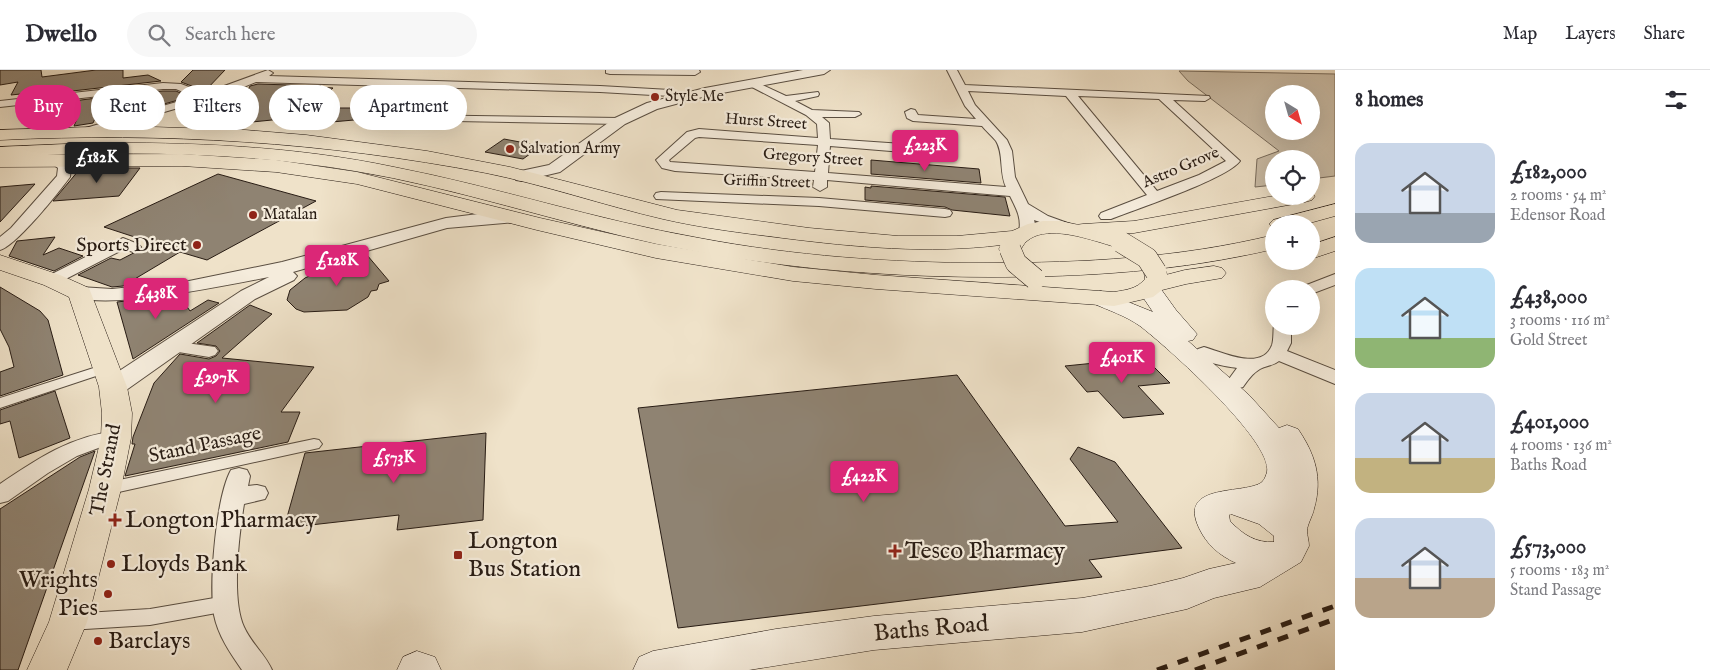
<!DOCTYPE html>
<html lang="en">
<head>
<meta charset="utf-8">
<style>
	:root { --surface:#fff; --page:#f7f7f7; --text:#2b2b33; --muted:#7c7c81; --line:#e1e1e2; --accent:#db2777 }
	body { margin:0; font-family:"IM FELL English",serif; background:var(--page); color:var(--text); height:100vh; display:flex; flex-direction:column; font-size:19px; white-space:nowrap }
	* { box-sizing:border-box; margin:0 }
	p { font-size:16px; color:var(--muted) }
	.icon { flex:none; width:28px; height:28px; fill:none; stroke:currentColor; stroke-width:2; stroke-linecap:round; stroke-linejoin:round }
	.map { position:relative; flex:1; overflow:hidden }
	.sheet { display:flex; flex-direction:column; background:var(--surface); width:375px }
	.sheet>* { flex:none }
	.guide { position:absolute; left:15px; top:15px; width:475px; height:45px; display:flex; gap:10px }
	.needle { width:32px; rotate:143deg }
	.fabs { position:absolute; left:1265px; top:15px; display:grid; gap:10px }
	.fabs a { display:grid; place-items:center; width:55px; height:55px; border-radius:50%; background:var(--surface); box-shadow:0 5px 20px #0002; font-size:25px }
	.price { position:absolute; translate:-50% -42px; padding:0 11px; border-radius:5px; background:var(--accent); color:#fff; font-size:16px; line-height:32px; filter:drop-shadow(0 1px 2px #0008) }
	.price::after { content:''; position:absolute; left:50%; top:30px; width:15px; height:11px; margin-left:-8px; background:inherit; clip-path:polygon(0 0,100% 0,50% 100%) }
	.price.current { background:#222; color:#fff }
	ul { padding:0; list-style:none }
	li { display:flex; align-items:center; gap:15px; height:125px; padding:0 20px }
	li span { display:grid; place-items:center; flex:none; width:140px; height:100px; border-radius:15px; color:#555 }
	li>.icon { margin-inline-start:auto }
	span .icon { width:60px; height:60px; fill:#fffc; stroke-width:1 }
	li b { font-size:21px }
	h2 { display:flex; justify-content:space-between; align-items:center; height:60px; padding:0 20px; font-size:21px }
	.chip { padding:0 18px; border-radius:22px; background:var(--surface); box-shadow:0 5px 20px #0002; font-size:18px; line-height:45px }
	.chip.current { background:var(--accent); color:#fff }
	header { display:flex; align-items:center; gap:30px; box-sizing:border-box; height:70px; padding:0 25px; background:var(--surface); border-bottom:1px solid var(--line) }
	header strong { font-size:24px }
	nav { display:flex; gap:28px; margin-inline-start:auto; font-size:18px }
	.search { width:350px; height:45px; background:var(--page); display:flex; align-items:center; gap:12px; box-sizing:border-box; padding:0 18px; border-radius:28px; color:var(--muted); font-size:19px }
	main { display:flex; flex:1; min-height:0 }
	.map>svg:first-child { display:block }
</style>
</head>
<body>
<header>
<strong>Dwello</strong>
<div class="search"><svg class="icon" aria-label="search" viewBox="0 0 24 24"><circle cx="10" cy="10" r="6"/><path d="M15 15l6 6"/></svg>Search here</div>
<nav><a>Map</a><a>Layers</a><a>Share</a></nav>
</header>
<main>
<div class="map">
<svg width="1335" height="600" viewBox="0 0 1335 600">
	<rect width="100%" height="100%" fill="#efe2c9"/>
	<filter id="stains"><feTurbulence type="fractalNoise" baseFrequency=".004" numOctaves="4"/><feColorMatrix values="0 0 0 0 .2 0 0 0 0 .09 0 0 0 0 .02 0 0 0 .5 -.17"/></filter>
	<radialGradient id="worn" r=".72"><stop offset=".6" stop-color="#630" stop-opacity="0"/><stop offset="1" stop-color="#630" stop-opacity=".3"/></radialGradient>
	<path fill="#cdc0aa" stroke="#7a6e5f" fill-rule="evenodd" d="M1179 1 1335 4V106L1311 109V89H1274V115L1255 117 1257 89 1279 81 1188 11ZM1274 24H1311V61H1274Z"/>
	<g fill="#8f8372" stroke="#281c14">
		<polygon points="0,0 41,0 42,7 96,0 123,0 123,8 148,5 161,11 28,26 30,23 11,25 18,12 0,15"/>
		<polygon points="193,0 225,0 205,21 181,12"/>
		<polygon points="258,14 321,16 318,17 333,18 311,38 362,38 378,17 405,18 365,42 365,49 298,55 302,47 252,52 257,39 212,45 211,37 245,26 250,16"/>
		<polygon points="163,21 176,21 189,27 157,36 158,34 131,24"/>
		<polygon points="105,27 93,53 74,56 77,49 58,51 61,46 49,47 57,33"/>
		<polygon points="504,69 541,76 523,89 485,82"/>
		<polygon points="871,90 979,99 981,113 871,104"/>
		<polygon points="105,98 140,98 119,126 53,131 79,100"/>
		<polygon points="218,104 316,131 207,190 180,182 123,216 112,217 78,205 111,188 120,190 153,173 104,157"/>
		<polygon points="35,114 0,152 0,117"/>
		<polygon points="871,116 1005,127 1010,146 952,140 945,137 865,130 865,117 871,118"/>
		<polygon points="55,167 43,185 59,178 83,186 54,201 9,186 17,171"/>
		<polygon points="367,185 389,211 379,214 377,220 371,221 368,227 347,240 304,242 296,239 287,230 290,220 305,208 327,198"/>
		<polygon points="0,217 40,241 48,250 63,305 0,326 0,302 14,297 9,277 0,259"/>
		<polygon points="179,225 190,241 208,230 219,233 133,289 117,232"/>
		<polygon points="250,235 272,244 222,288 314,297 281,342 300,342 288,372 125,406 135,374 132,374 133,367 154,313 180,284 209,289 216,286 220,281 216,276 197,273"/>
		<polygon points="1145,288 1170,313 1138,316 1164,344 1123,348 1098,321 1087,322 1065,296"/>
		<polygon points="957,305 1065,456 1118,452 1070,389 1078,377 1115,392 1182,478 1089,490 1102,507 678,558 638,338"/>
		<polygon points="55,321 70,368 19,388 10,351 0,354 0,340"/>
		<polygon points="486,363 483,450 397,460 399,445 284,458 305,383"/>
		<polygon points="95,381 18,600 0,600 0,439 80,387"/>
	</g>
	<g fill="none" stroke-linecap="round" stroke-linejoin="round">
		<defs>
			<g id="pedestrian">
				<polygon points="106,294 111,295 113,298 111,301 0,338 0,328"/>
				<polygon points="314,369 319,370 322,374 319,378 105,425 99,423 97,419 99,415 105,413"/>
				<polygon points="226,526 233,528 235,534 233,540 150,555 69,560 62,558 59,552 62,546 69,544 150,539"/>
			</g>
			<g id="minor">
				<polygon points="268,0 273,3 269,6 600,16 670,20 690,25 691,27 686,30 670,26 600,22 256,12 229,23 86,65 82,63 80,61 82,59 194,27 176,19 163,19 0,37 0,31 163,13 181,14 205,23"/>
				<polygon points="606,0 699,0 700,2 695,5 610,4 606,3"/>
				<path d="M947 0H957L965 15 1209 26 1210 28 1205 31 1173 30 1240 91C1227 109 1136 139 1111 149H1101L1099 146 1101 143 1147 125 1066 26 968 21 975 35 1007 70 1012 81 1015 107 1028 134 1048 146 1073 155 1075 158 1073 161 1068 162 1034 150 1035 154 1031 165H1021L1019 162C1022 148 1016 138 1010 126L827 110V117L820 121 813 117 814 110 675 101 662 98 656 90 687 62 699 59 818 68 817 54 806 45 750 16 749 14 750 12 754 11 786 26 818 22 819 24 818 26 795 31 812 40 859 42 861 44 855 47H822L829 53 830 69 903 74 909 78 903 82 830 76 828 103 1006 117C999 102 1004 84 996 71 992 66 986 61 982 56L913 51 907 48 905 42 911 39 915 40 918 45 976 49 965 36ZM1078 26 1159 29 1226 91 1199 105 1157 121ZM699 67 818 75 815 102 670 92 669 90 695 68Z"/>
				<polygon points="404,45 620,48 626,51 620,54 400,50 398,48"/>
				<path d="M53 86 71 97 70 107C59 122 16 176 0 180V167L11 158 57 106 58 98 47 90Z"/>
				<polygon points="661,122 819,128 945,139 950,140 952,143 950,146 945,147 819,136 656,129 654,126 656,123"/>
				<polygon points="123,168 138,174 141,177 138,180 133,182 124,179 58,213 46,213 44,210 46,207"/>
				<polygon points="1335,204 1335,215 1311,224 1311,219 1302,219 1304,216"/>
				<path d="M1274 255 1291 256V273L1287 281 1335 300V314L1279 291C1273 296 1267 295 1260 299 1253 303 1247 311 1243 317L1236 319 1229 317 1226 313 1237 298C1225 296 1202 293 1195 283L1198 279 1204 277C1222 282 1262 302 1272 275 1274 269 1273 261 1274 255Z"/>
				<polygon points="172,271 215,277 218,281 215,285 209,287 166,280 163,276 166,272"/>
				<path d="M116 361 123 363 126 368 123 373 101 377 77 386 48 403 8 431 0 433V414C37 389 71 366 116 361Z"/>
				<path d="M239 398 247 400 250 406 248 416 257 415 265 417 268 423 265 429 244 434C239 465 231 529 244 557 251 573 265 584 272 600H242C230 583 218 565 214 545 209 513 216 427 231 400Z"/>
			</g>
			<g id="tertiary">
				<polygon points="803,0 830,0 824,4 706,26 657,39 625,54 560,102 522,111 516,110 514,106 516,102 549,95 615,48 647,33 705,18"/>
				<path d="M511 143 517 144 520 148 517 152 447 158 293 202 297 206 294 210 255 229 122 323 113 325 104 323 101 317 104 311 241 221 269 207C228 215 188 223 146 228 122 230 97 233 73 227L70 223 73 219 80 217 112 219 189 211 282 192 446 148 478 144Z"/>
			</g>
			<g id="secondary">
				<path d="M1150 213 1158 215 1176 240 1197 264 1193 270 1188 271 1249 325 1279 358 1287 355 1298 359C1315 384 1323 408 1314 439 1313 445 1307 455 1307 461 1307 465 1309 471 1309 476L1301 492 1260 517 1214 528 1187 539 1082 562 874 580 749 600H633L639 587 653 581 776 559 874 546 1082 528 1150 516 1183 508 1209 499 1236 493C1219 485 1207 475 1199 458 1177 412 1246 425 1262 412 1265 409 1266 405 1267 402 1273 371 1166 276 1140 256 1126 246 1108 240 1092 233L1089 228 1092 223 1101 221 1153 242 1138 220 1142 215ZM1231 444 1259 454 1274 466V472C1256 473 1243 465 1230 451L1229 445Z"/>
				<polygon points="417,581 435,587 441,600 397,600 403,587"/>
			</g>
			<g id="primary">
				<path d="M122 56 245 60 306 65 427 81 510 97 677 140 809 158 898 166H957L1012 161 1028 154 1043 151H1060L1117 163 1129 167 1132 172 1129 177C1117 179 1110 175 1099 172 1079 166 1044 156 1027 171 1023 174 1021 180 1018 184L1010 186 1002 184 999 179 1001 175C928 184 855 177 783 168 743 163 702 158 663 149 603 135 545 115 486 103 325 72 164 62 0 70V60Z"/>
				<path d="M182 84 276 90 357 102 540 148 656 174 793 197 876 205 1114 222C1126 220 1137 219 1145 209L1144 202 1148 197 1156 195 1164 197 1169 209 1162 220 1153 227 1114 236 876 219 793 211 656 188 537 160 357 114 276 102 182 96 0 97V85Z"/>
				<polygon points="0,185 60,205 89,218 127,317 132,343 131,368 121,419 87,552 67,600 27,600 49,552 89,419 101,368 102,343 99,317 69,227 44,215 0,200"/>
			</g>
			<g id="trunk">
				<path d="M89 73C191 72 294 76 394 97 497 117 596 150 699 168 794 186 891 193 987 193 1084 193 1179 188 1274 165V179C1181 201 1087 207 991 207 879 207 767 197 657 174 556 152 457 118 355 101 238 81 119 81 0 87V77Z"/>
				<polygon points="1311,122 1315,126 1312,130 1305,132 1134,163 1083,166 1075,165 1072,160 1075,155 1083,154 1134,151 1274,126 1311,126"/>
				<polygon points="1335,134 1335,146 1306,154 1274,154 1274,159 1269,154 1273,150"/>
				<polygon points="1335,167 1335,181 1311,189 1311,175"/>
				<polygon points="1214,196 1222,198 1226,203 1222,208 1186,214 1154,222 1146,220 1142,215 1146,210 1185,200"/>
			</g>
		</defs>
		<use href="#pedestrian" stroke="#5a4e41" stroke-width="2"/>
		<use href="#minor" stroke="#5a4e41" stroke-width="2"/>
		<use href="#tertiary" stroke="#5a4e41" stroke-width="2"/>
		<use href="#secondary" stroke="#281c14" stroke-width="1"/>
		<use href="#primary" stroke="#281c14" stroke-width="1"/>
		<use href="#trunk" stroke="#281c14" stroke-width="1"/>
		<use href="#pedestrian" fill="#f5ecdc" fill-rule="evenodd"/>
		<use href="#minor" fill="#f5ecdc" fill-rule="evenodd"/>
		<use href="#tertiary" fill="#f5ecdc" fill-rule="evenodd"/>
		<use href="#secondary" fill="#f5ecdc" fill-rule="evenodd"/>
		<use href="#primary" fill="#efe2c9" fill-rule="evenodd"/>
		<use href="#trunk" fill="#efe2c9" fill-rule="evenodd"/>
		<g stroke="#281c14" stroke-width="5" stroke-dasharray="11 11" stroke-linecap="butt">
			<polyline points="1157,600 1335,536"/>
			<polyline points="1195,600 1335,549"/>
		</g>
		<defs>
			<g id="primary-bridge">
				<polyline points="1121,172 1147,188 1156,202"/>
				<polyline points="1010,179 1016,193 1035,209"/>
			</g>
		</defs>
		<use href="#primary-bridge" stroke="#281c14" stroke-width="22" stroke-linecap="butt"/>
		<use href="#primary-bridge" stroke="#efe2c9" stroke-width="21"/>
	</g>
	<g fill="#8f2418" stroke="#f5ecdc" stroke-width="2">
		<circle cx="655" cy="27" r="5"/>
		<circle cx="510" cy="79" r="5"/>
		<circle cx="253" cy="145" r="5"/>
		<circle cx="197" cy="175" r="5"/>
		<path d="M112.5 442.5h5v5h5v5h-5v5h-5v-5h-5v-5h5z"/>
		<path d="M892.5 473.5h5v5h5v5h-5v5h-5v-5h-5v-5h5z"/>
		<rect x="453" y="480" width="10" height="10" rx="2.5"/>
		<circle cx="111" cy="494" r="5"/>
		<circle cx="108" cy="524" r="5"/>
		<circle cx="98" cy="571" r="5"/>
	</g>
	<g text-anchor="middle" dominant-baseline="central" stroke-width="4.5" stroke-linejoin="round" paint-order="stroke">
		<g font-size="16" fill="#281c14" stroke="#f5ecdc" text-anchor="start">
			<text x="665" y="27">Style Me</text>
			<text x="520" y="79">Salvation Army</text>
			<text x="263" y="145">Matalan</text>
		</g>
		<g font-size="16" fill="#281c14" stroke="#f5ecdc">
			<text transform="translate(766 52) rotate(4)">Hurst Street</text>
			<text transform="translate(813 88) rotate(4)">Gregory Street</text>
			<text transform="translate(1181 98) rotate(-23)">Astro Grove</text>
			<text transform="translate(767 112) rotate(2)">Griffin Street</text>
		</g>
		<g font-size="20" fill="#281c14" stroke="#f5ecdc" text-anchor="end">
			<text x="187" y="175">Sports Direct</text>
		</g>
		<g font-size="20" fill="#281c14" stroke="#f5ecdc">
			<text transform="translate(205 375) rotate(-12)">Stand Passage</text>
			<text transform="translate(106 400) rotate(-79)">The Strand</text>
		</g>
		<g font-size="24" fill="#281c14" stroke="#f5ecdc" text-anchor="start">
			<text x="125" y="450">Longton Pharmacy</text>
			<text x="468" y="471">Longton<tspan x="468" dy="28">Bus Station</tspan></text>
			<text x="905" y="481">Tesco Pharmacy</text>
			<text x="121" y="494">Lloyds Bank</text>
			<text x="98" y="510" text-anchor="end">Wrights<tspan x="98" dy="28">Pies</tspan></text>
			<text x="108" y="571">Barclays</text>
		</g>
		<g font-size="24" fill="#281c14" stroke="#f5ecdc">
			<text transform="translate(931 559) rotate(-5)">Baths Road</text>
		</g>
	</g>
	<rect width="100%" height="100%" filter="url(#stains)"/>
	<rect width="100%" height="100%" fill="url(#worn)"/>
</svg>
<div class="fabs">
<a><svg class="needle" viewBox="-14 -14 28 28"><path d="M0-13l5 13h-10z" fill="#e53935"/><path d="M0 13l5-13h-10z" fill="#7c7c81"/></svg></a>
<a><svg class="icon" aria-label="locate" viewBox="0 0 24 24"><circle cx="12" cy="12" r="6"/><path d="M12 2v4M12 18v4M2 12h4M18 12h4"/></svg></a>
<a>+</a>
<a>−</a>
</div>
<b class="price" style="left:925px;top:102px">£223K</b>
<b class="price current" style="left:97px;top:114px">£182K</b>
<b class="price" style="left:337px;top:217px">£128K</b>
<b class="price" style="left:156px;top:250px">£438K</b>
<b class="price" style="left:1122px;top:314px">£401K</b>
<b class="price" style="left:216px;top:334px">£297K</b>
<b class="price" style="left:394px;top:414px">£573K</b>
<b class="price" style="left:864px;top:433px">£422K</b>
<div class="guide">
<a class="chip current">Buy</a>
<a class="chip">Rent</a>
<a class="chip">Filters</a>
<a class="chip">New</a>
<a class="chip">Apartment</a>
</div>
</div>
<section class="sheet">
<h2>8 homes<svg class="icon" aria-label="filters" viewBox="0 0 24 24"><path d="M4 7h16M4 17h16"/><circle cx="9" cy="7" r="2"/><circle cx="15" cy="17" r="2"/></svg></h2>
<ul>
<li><span style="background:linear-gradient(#c9d6e8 70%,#9aa5b1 0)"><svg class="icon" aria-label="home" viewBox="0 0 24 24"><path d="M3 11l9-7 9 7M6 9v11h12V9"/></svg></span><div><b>£182,000</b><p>2 rooms · 54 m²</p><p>Edensor Road</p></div></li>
<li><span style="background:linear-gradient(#bfe0f5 70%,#8fb573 0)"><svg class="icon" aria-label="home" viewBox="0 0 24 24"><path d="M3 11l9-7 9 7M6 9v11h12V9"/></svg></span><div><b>£438,000</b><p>3 rooms · 116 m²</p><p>Gold Street</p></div></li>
<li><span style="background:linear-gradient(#c9d6e8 65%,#c2b280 0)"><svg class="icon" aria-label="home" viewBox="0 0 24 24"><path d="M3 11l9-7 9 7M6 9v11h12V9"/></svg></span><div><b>£401,000</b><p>4 rooms · 136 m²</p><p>Baths Road</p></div></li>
<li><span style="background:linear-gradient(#c9d6e8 60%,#b9a48a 0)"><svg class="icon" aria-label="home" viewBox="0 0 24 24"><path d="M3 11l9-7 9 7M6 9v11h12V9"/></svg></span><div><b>£573,000</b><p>5 rooms · 183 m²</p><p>Stand Passage</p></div></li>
</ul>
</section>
</main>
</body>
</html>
